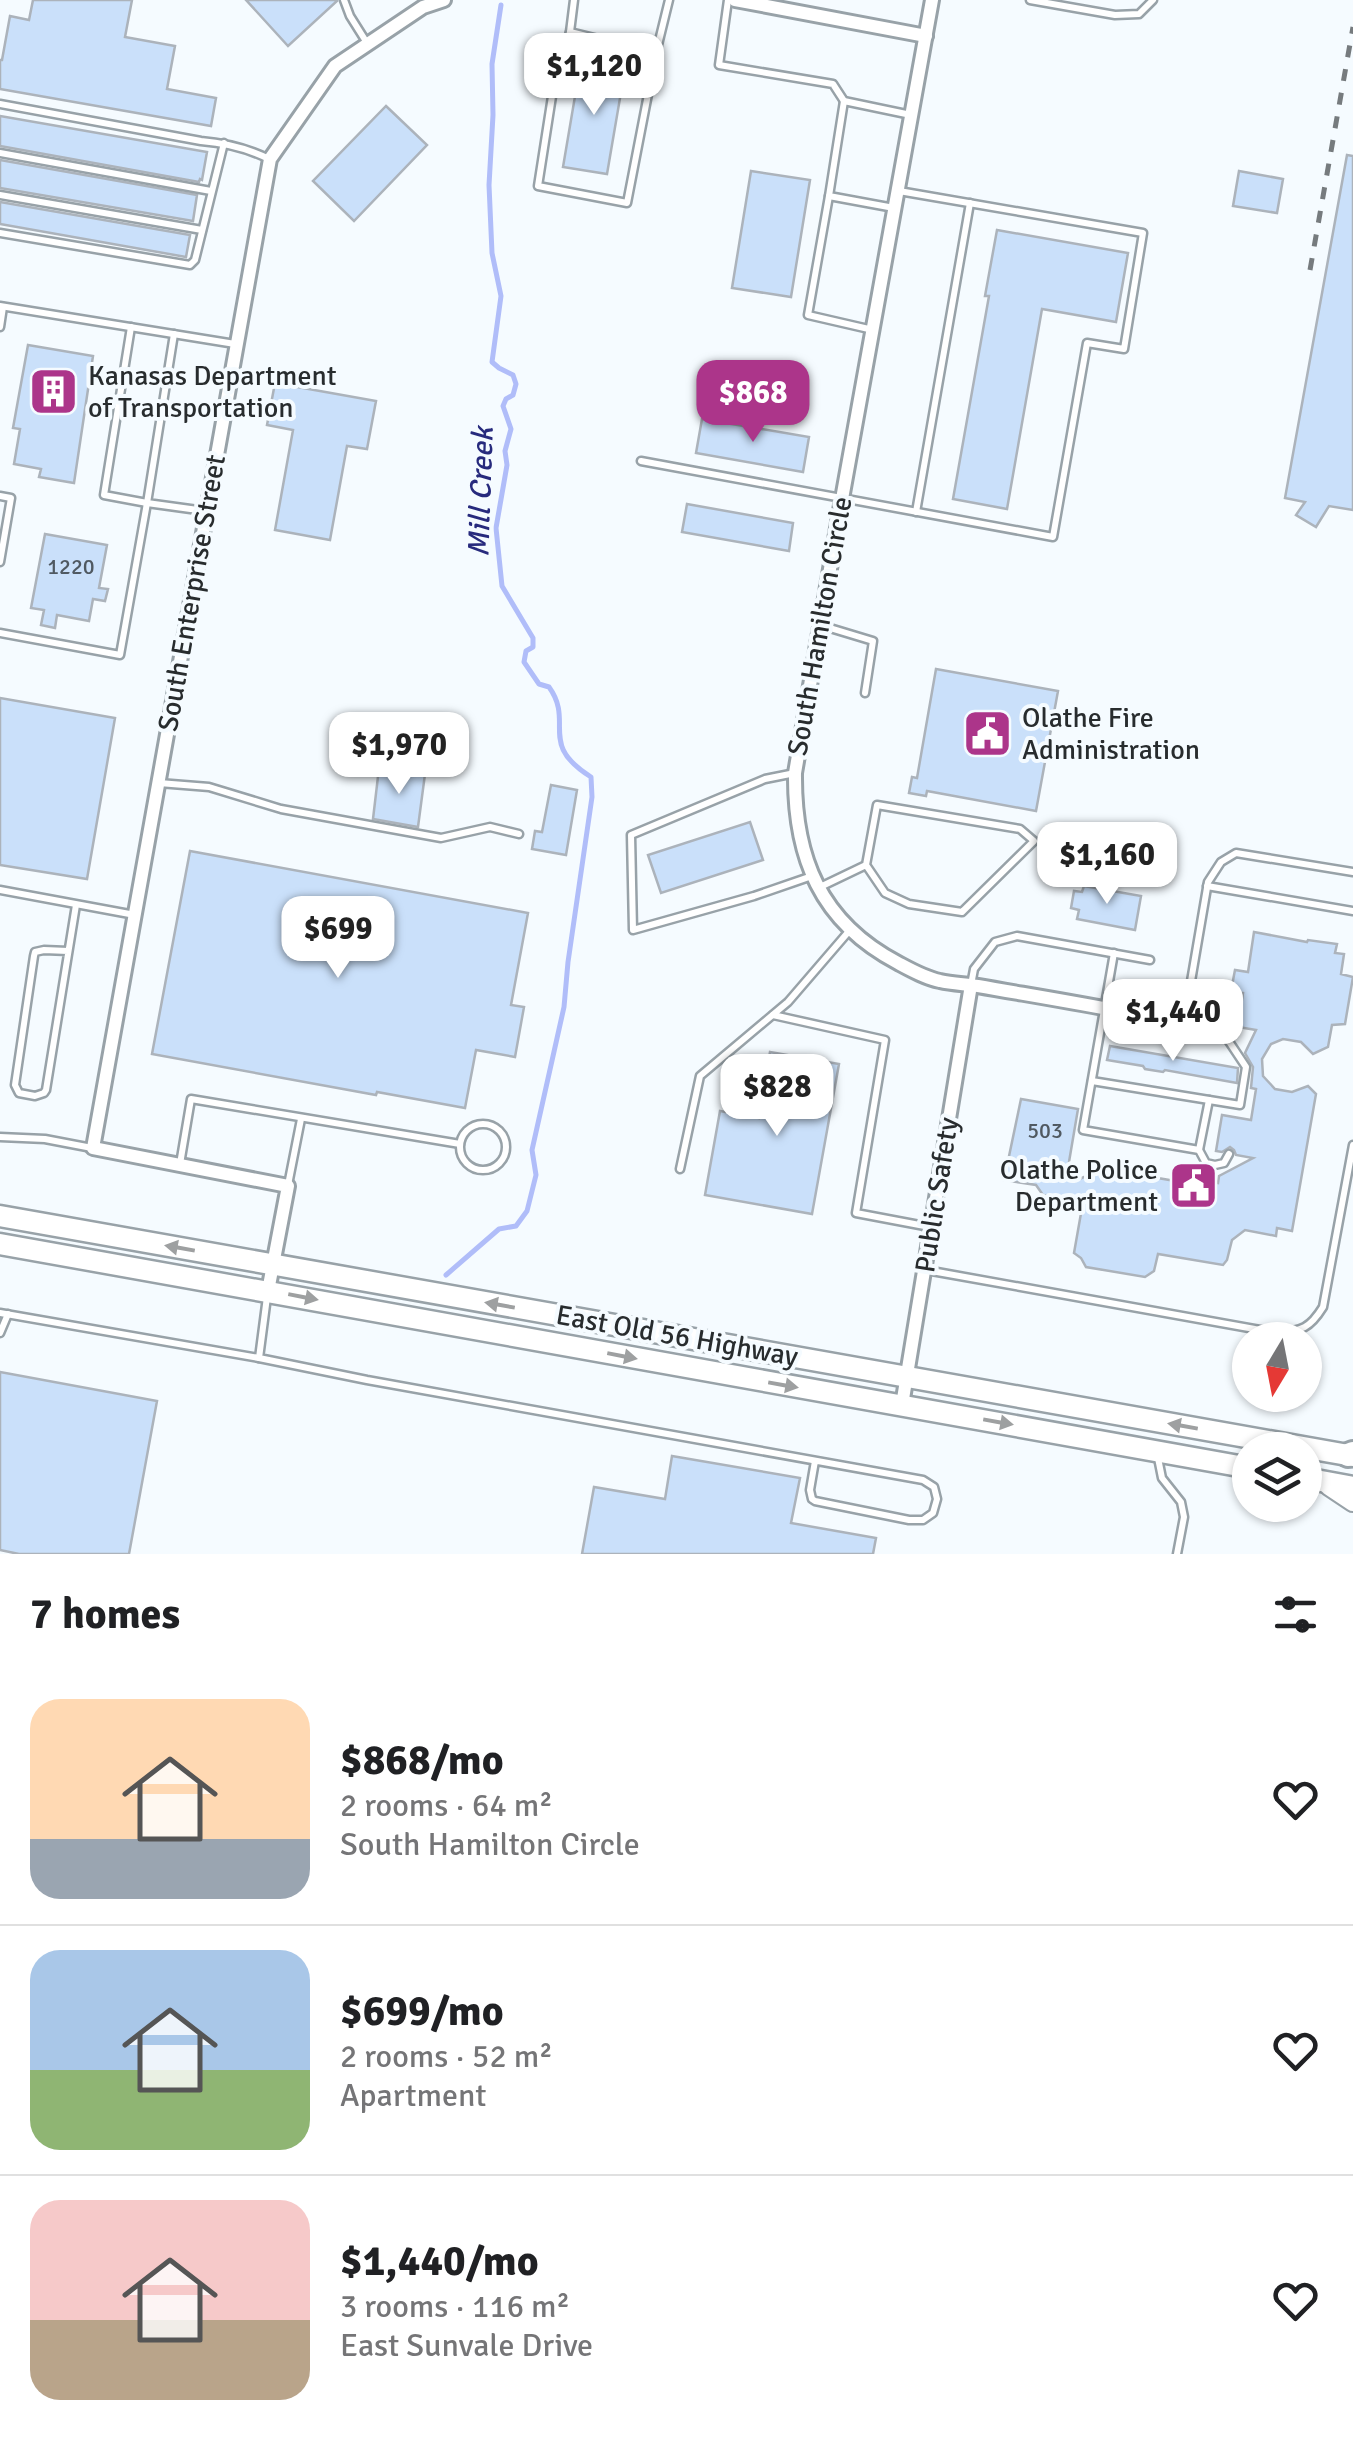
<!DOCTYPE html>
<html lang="en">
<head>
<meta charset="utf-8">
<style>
	:root { --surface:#fff; --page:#f6f6f6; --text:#202124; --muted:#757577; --line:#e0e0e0; --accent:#ac358a }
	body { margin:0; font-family:Signika,sans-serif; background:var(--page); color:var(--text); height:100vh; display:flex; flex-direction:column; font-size:38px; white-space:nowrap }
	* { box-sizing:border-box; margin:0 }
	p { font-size:32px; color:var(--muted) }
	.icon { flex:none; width:55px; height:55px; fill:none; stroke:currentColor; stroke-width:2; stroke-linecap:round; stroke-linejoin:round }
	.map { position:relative; height:1554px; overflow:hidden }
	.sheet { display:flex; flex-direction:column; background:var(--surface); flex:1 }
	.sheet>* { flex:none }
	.needle { width:65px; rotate:190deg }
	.tools { position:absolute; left:1232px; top:1322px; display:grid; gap:20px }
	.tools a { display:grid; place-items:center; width:90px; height:90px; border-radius:50%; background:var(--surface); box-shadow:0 2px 8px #0004; font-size:50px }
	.price { position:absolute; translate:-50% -85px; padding:0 22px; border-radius:20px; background:#fff; color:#222; font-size:32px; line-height:65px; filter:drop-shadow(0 2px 5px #0008) }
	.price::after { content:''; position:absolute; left:50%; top:60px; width:30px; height:22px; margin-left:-15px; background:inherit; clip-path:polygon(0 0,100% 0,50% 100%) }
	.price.on { background:var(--accent); color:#fff }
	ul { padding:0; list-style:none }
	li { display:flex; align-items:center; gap:30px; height:250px; padding:0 30px }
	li+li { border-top:2px solid var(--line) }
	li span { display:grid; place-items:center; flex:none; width:280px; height:200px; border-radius:30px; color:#555 }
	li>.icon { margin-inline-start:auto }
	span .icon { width:120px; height:120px; fill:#fffc; stroke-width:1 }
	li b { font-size:42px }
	h2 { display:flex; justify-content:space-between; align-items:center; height:120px; padding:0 30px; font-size:42px }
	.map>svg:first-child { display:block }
</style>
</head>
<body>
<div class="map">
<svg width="1353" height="1554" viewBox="0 0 1353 1554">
	<rect width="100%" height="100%" fill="#f5fbff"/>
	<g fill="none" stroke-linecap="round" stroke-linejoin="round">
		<path stroke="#b0bdf9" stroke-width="5" d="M446 1275 499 1229 516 1226 527 1211 536 1175 532 1150 564 1007 568 962 592 797 591 777C537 743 575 723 549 687L539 684 524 662 526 651 533 647V638L502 586 496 528 507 465 505 451 511 429 503 406 506 399 513 395 516 384 513 375 499 368 492 362 501 296 492 253 489 185 493 115 492 64 501 5"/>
	</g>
	<g fill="#cae0fa" stroke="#acb3bb" stroke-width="2.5">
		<polygon points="33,0 132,0 125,37 175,46 167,89 216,98 211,126 0,89 0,60 2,60 10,16 29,20"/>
		<polygon points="246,0 337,0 337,1 288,46"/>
		<polygon points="581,61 625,69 607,174 563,167"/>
		<polygon points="386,106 427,145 354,221 313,181"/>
		<polygon points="0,116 207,152 202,180 200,179 199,182 0,146"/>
		<polygon points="1347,155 1353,156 1353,510 1329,506 1316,527 1296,515 1305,502 1285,498"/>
		<polygon points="0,160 197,195 193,221 0,188"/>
		<polygon points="751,171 810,180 791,297 732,288"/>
		<polygon points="1239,171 1283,179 1277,213 1233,206"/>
		<polygon points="0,202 190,235 186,257 0,224"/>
		<polygon points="997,230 1128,253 1116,322 1042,309 1007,509 953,499 989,296 985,296"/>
		<polygon points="28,345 93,356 74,483 39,477 41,469 14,464 20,429 13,428"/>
		<polygon points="275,383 376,401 367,449 347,446 330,540 275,530 293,430 267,425"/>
		<polygon points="702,419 809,437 803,472 696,453"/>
		<polygon points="687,504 793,523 789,551 682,532"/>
		<polygon points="45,534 107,545 99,588 108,589 105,601 93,599 89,621 57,615 55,628 41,625 44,610 31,608"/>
		<polygon points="936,669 1058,691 1036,811 927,791 926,796 909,793 912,777 917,778"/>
		<polygon points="0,698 115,718 87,879 0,865"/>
		<polygon points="379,768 425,774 418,827 373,819"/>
		<polygon points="551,785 577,790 566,855 532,849 535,831 542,832"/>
		<polygon points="750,822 763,860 661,893 648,855"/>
		<polygon points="190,851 528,913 511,1005 524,1007 515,1057 476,1050 465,1108 377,1092 376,1095 152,1054"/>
		<polygon points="1084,886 1141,896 1135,930 1077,919 1079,910 1071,908 1074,891 1082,892"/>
		<polygon points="1254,932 1307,942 1308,940 1337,944 1335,953 1344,954 1341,974 1353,977 1345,1024 1332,1025 1328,1047 1313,1054 1301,1042 1283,1039 1271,1044 1262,1059 1263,1076 1275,1089 1292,1092 1308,1086 1316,1094 1292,1231 1277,1228 1276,1236 1245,1230 1232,1240 1227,1260 1223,1265 1158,1254 1154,1271 1145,1277 1086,1267 1081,1258 1074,1253 1083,1202 1043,1195 1036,1185 1004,1180 1021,1099 1078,1109 1069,1162 1075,1181 1093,1173 1128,1179 1129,1173 1181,1182 1182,1177 1218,1183 1219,1176 1253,1158 1236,1155 1234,1150 1230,1147 1222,1152 1216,1151 1222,1115 1251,1120 1256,1089 1251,1088 1253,1067 1245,1053 1256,1030 1238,1027 1243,993 1231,991 1235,970 1248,972"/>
		<polygon points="1110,1046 1238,1068 1237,1083 1165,1070 1163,1072 1145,1069 1143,1066 1107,1060"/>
		<polygon points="770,1052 839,1064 812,1214 705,1195 720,1111 759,1118"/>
		<polygon points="0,1372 157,1401 129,1554 19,1554 0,1550"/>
		<polygon points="672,1456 800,1478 791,1523 876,1538 873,1554 582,1554 594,1487 665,1499"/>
	</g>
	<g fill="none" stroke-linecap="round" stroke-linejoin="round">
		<defs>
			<g id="lane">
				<polyline points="344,0 350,16 367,43"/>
				<polyline points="574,0 570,32 656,53 669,0"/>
				<polyline points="728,0 719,65 833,84 844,101"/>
				<polyline points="1030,0 1115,15 1139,14 1153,0"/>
				<polyline points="570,32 553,90 538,186 627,203 656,53"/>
				<path d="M0 104 201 141C226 143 247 148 269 159"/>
				<polyline points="0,153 211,191"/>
				<polyline points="0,195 202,230"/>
				<polyline points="829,196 808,315 873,330"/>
				<polyline points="894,208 829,196 844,101 911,115"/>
				<polyline points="0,233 190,265 195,260 224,143"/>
				<polyline points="0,306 235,344"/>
				<polyline points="0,327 3,307"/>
				<polyline points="174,334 147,503 205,511"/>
				<polyline points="641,461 1053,537 1087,343 1124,349 1143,233 899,191"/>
				<polyline points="0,496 11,498 0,562"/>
				<polyline points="916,512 970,203"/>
				<polyline points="820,625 873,641 865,693"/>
				<polyline points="0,633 120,655 147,503 104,495 131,327"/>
				<polyline points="795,773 765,779 631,835 633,930 754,896 812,876"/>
				<polyline points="159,783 209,787 281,809 441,838 490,827 519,834"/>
				<polyline points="1207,886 1353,911"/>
				<polyline points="818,888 866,865 885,893 909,904 962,912 1034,841 1020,829 877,805 866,865"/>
				<polyline points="0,890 135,915"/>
				<polyline points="68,951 44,950 35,952 34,956 15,1085 19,1093 35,1096 44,1093 46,1090 76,905"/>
				<polyline points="1114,953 1083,1130 1199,1150 1206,1163 1215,1165 1224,1163 1229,1154"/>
				<polyline points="971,985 974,969 995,942 1017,936 1150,960"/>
				<polyline points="773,1015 885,1040 856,1213 930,1227"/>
				<polyline points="1184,1022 1208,882 1221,862 1236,853 1353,872"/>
				<polyline points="1092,1081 1240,1105 1246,1067 1220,1028 1129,1013"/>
				<circle cx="483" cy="1147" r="23"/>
				<polyline points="0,1137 45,1139 92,1148"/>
				<polyline points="1199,1150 1209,1100"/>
				<polyline points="180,1164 191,1099 460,1144"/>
				<polyline points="680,1169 700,1076 788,1002 850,930"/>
				<polyline points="288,1185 301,1119"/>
				<path d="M926 1270 1277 1333C1302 1331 1310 1328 1323 1307L1353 1145"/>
				<polyline points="267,1297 259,1358 367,1380 923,1480 934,1487 937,1499 933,1513 923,1520 909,1520 815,1501 812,1499 810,1490 815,1461"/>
				<polyline points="0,1313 259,1358"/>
				<polyline points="0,1333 8,1314"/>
				<polyline points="1157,1453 1162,1478 1181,1502 1184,1517 1177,1554"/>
			</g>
			<g id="street">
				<polyline points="735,0 926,36"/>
				<path d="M932 0 842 499 795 773C794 857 820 922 898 963 911 970 925 978 940 981 952 984 966 984 978 986 1029 995 1079 1003 1129 1013"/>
				<polyline points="268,1291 288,1186 93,1148 270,159 335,66 423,7 444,0"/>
				<polyline points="902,1405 971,985"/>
			</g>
			<polyline id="secondary" points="1329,1486 1353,1502"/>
			<g id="primary">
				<polyline points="0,1216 1353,1456"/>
				<polyline points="0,1244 1250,1468"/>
				<polyline points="1305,1478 1353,1487"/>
			</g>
			<polyline id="highway" points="1348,1455 1353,1453"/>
		</defs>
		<use href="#lane" stroke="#98a2a8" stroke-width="11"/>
		<use href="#street" stroke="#98a2a8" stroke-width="18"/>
		<use href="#secondary" stroke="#98a2a8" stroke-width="22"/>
		<use href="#primary" stroke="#98a2a8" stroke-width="25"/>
		<use href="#highway" stroke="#98a2a8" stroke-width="28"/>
		<use href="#lane" stroke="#fff" stroke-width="6"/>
		<use href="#street" stroke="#fff" stroke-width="12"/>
		<use href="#secondary" stroke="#fff" stroke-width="18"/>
		<use href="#primary" stroke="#fff" stroke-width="20"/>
		<use href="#highway" stroke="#fff" stroke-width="22"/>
		<polyline stroke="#767b7e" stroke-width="5" stroke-dasharray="12 12" stroke-linecap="butt" points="1310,270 1353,27"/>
	</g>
	<defs><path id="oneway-solid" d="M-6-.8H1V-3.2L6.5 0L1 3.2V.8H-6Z" transform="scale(2.5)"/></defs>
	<g fill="#9ea0a1">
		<use href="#oneway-solid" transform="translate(180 1248) rotate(-170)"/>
		<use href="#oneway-solid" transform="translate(303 1297) rotate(11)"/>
		<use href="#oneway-solid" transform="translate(500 1305) rotate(-170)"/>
		<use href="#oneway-solid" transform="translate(622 1356) rotate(11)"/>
		<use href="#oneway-solid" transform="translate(783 1385) rotate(10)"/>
		<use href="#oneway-solid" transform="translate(998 1422) rotate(10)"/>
		<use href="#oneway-solid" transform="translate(1183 1426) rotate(-170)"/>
	</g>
	<defs>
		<symbol id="building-square" viewBox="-11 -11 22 22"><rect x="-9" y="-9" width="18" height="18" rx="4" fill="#ac358a" stroke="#f5fbff"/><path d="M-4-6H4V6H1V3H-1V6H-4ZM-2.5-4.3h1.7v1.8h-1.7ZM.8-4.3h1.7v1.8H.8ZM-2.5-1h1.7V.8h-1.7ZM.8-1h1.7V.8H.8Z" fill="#fff"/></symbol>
		<symbol id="civic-square" viewBox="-11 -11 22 22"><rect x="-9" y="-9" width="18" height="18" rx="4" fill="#ac358a" stroke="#f5fbff"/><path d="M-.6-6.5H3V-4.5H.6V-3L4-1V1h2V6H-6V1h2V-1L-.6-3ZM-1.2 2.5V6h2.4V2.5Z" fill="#fff"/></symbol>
	</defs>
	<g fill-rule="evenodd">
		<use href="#building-square" x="26" y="364" width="55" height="55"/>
		<use href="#civic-square" x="960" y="706" width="55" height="55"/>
		<use href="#civic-square" x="1166" y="1158" width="55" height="55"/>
	</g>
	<g text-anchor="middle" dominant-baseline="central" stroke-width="8" stroke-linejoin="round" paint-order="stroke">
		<g font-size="22" fill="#505961">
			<text x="71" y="566">1220</text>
			<text x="1045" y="1130">503</text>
		</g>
		<g font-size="28" fill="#282c2e" stroke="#f5fbff" text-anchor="start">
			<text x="88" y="376">Kanasas Department<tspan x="88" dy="32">of Transportation</tspan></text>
			<text x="1022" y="718">Olathe Fire<tspan x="1022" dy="32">Administration</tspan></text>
			<text x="1158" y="1170" text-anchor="end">Olathe Police<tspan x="1158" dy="32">Department</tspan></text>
		</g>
		<g font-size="28" fill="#282c2e" stroke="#f5fbff">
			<text transform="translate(192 593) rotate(-80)">South Enterprise Street</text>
			<text transform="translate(820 626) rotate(-80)">South Hamilton Circle</text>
			<text transform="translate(937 1195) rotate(-81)">Public Safety</text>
			<text transform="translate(677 1336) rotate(10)">East Old 56 Highway</text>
		</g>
		<g font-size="30" font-style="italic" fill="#272a7d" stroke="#f5fbff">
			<text transform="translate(481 492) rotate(-88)">Mill Creek</text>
		</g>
	</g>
</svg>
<div class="tools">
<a><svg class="needle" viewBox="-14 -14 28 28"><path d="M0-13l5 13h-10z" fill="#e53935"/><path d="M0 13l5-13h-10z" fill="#757577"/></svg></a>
<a><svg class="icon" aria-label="layers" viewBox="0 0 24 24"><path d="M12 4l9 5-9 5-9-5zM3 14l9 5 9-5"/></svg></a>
</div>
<b class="price" style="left:594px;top:118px">$1,120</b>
<b class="price on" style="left:753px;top:445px">$868</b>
<b class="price" style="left:399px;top:797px">$1,970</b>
<b class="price" style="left:1107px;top:907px">$1,160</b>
<b class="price" style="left:338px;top:981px">$699</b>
<b class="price" style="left:1173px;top:1064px">$1,440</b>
<b class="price" style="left:777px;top:1139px">$828</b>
</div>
<section class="sheet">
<h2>7 homes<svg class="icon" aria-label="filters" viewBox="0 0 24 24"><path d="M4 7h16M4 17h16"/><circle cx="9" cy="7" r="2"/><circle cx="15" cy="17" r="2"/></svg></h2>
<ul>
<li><span style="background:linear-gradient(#ffd9b3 70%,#9aa5b1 0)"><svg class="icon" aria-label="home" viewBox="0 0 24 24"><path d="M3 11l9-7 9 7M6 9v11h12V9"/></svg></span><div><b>$868/mo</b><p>2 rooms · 64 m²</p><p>South Hamilton Circle</p></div><svg class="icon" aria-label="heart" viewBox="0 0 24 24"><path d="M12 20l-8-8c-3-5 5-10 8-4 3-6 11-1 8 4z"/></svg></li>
<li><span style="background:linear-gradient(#a9c7e8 60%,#8fb573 0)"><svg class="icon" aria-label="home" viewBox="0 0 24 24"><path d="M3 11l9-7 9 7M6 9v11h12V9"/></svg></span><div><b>$699/mo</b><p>2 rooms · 52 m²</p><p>Apartment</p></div><svg class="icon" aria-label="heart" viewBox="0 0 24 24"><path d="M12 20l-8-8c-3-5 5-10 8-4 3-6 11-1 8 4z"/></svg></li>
<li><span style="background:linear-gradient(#f6c9c9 60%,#b9a48a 0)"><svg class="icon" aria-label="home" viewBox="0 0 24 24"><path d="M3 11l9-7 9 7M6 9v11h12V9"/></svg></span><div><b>$1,440/mo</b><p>3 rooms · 116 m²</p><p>East Sunvale Drive</p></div><svg class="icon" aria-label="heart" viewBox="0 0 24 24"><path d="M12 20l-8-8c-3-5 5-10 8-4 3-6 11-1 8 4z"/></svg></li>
</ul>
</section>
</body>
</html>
